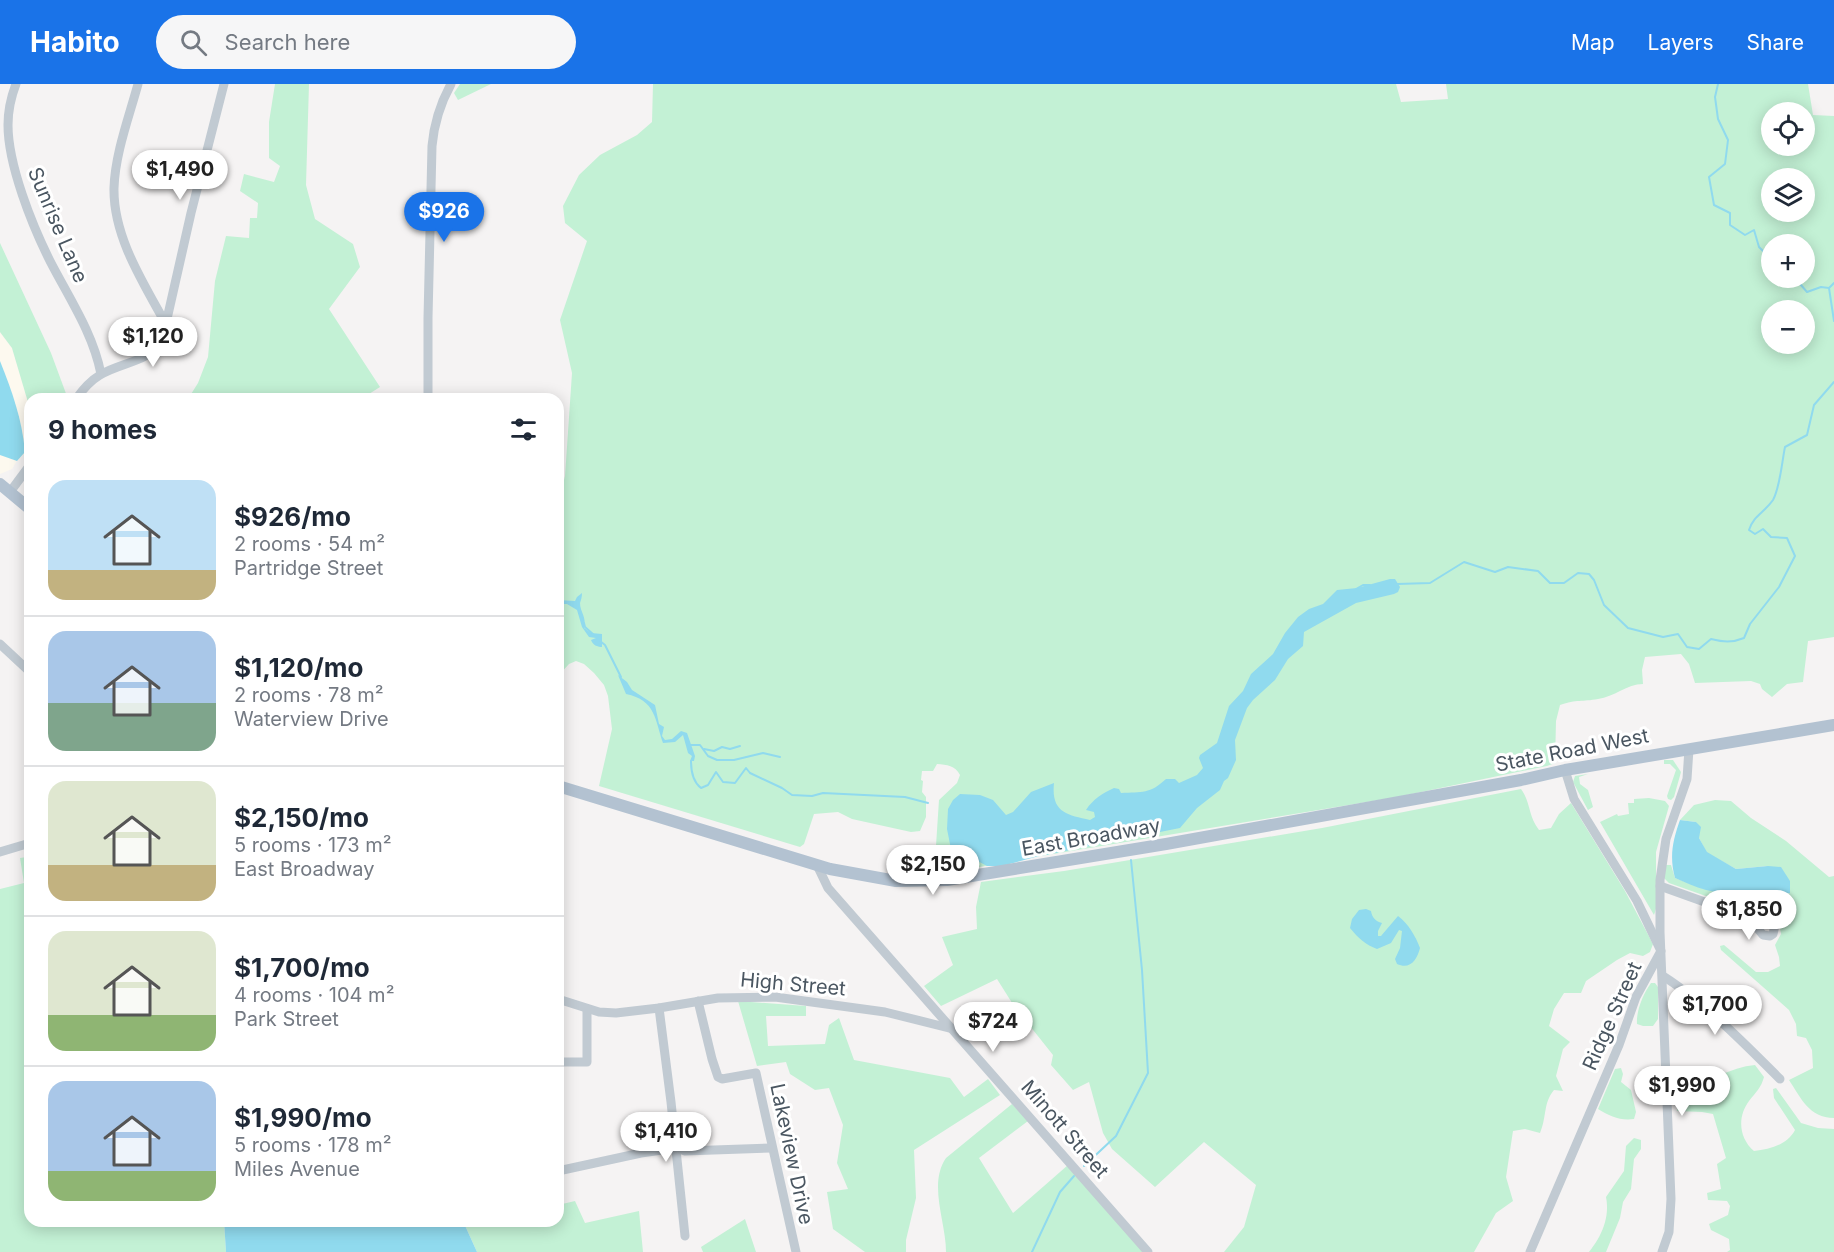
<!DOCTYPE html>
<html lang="en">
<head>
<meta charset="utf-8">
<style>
	:root { --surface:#fff; --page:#f6f6f7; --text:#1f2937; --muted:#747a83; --line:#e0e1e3; --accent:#1a73e8 }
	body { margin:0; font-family:Inter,sans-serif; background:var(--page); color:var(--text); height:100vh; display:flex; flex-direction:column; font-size:22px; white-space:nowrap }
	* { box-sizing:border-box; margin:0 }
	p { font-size:20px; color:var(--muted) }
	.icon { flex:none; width:33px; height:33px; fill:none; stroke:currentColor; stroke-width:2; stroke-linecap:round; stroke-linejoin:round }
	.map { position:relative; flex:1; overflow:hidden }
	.panel { position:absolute; left:24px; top:309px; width:540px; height:834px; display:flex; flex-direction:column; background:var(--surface); border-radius:18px; box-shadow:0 3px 15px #0003 }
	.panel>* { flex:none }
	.tools { position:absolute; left:1761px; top:18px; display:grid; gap:12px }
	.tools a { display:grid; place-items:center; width:54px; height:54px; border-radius:50%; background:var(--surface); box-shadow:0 3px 15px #0003; font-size:30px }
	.price { position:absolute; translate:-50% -51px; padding:0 14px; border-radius:21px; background:#fff; color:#222; font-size:20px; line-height:39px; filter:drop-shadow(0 2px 3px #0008) }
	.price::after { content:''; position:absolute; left:50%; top:36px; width:18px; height:14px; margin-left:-9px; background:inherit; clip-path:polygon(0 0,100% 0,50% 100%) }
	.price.current { background:var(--accent); color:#fff }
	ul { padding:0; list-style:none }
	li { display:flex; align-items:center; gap:18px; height:150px; padding:0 24px }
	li+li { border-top:2px solid var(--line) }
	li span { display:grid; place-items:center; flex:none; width:168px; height:120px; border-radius:18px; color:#555 }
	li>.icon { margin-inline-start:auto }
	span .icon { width:72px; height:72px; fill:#fffc; stroke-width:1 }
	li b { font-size:26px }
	h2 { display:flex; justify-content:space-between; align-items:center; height:72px; padding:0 24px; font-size:26px }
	header { display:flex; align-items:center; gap:36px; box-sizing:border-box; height:84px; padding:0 30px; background:var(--accent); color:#fff }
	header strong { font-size:28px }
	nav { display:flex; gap:33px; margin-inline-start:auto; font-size:21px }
	.search { width:420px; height:54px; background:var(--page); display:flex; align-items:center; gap:15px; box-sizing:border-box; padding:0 21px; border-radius:33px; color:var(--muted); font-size:22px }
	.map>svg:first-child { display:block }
</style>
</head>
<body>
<header>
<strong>Habito</strong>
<div class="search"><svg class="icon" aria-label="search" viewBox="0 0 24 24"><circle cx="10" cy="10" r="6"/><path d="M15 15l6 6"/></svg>Search here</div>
<nav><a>Map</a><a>Layers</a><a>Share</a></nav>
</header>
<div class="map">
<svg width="1834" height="1168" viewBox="0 0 1834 1168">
	<rect width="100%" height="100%" fill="#f5f3f3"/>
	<polygon fill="#fdf9ef" points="0,248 12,264 30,324 30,364 17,377 12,385 0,390"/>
	<g fill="#c3f1d5" fill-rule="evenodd">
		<polygon points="275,0 309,0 306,101 315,135 353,160 360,183 329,225 380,303 361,315 188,315 198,299 208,273 215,197 226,152 249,154 250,134 257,134 258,119 240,107 244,90 274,98 280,82 269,74 269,38"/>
		<polygon points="460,0 491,0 458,16 454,9"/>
		<path d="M653 0H1396L1401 18 1448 15 1446 0H1808L1813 31 1834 32V553L1808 557 1803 598 1787 600 1772 613 1762 605 1760 600 1751 597 1695 599 1689 580 1681 570 1645 573 1642 586 1643 600C1627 600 1614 613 1598 615 1582 618 1577 615 1560 621L1556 637 1555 679 1547 682 1397 713 1035 773 952 788 942 789 938 787 935 777 939 716 957 699 960 691C955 681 947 681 937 680L933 687H922L921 696 923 697 922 708 926 713V733L920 747 911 748 852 735 838 728 814 730 804 760 800 763 599 702 612 645 608 612 604 601 594 589 584 580 576 577 569 580 558 592V420L565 392 572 289 560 236 587 157 565 139 563 122 579 91 600 71 637 51 652 38ZM1772 28H1804V62H1772ZM1772 94H1804V128H1772ZM1772 160H1804V194H1772ZM1772 226H1804V260H1772Z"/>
		<polygon points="0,159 51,269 68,315 30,315 30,325 12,264 0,248"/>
		<polygon points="1669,676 1673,676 1681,688 1674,713 1671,716 1668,715 1667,712 1676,686 1670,680 1664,680 1664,676"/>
		<polygon points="1588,690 1579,693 1580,700 1588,706 1593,723 1588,726 1573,698 1575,692"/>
		<path d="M1521 705C1531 719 1528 732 1539 746L1551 744 1559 730 1571 719 1625 807 1653 860 1650 868 1643 872 1630 869 1617 876 1586 897 1581 909H1564L1554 925 1549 942 1570 958 1563 965 1556 992 1563 1007 1554 1006C1543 1019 1547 1033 1540 1049L1525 1045 1513 1047 1506 1093 1513 1117 1496 1129 1474 1168H1224L1244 1143 1256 1101 1204 1058 1155 1103 1112 1065 1103 1049 1089 998 1073 1006 1051 981 1053 971 1014 922 997 895 941 922 924 902 953 881 942 853 977 845 976 823 981 798 1064 787 1322 744Z"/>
		<polygon points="1649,714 1665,717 1669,722 1656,768 1656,825 1654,831 1600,738 1617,730 1618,732 1629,730 1628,719 1634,719 1634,715"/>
		<path d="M1715 716 1731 717 1751 734 1786 757 1829 793 1834 792V1034C1809 1034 1801 1014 1789 996L1813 984 1812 966 1806 954 1797 952 1796 940 1789 926 1721 866 1720 862 1724 861 1756 888H1768L1780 882 1779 873 1775 861 1781 850 1779 838 1774 832 1734 822 1669 799 1664 794 1666 781H1671L1675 794 1704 805 1768 782 1736 785 1707 769 1699 754 1696 738 1680 736 1694 721Z"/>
		<polygon points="27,773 30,778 30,1137 224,1137 226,1168 0,1168 0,805 24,799 20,774"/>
		<path d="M1651 899H1655L1658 903V935L1653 942H1643L1637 940C1636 927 1643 910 1651 899Z"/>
		<polygon points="738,917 806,922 806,932 766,932 768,962 825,960 829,941 839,934 854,976 950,994 964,1013 988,995 1000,1011 914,1066 916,1114 906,1156 906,1168 865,1168 833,1145 827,1108 848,1105 837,1079 843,1041 829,1004 815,1006 790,990 786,978 757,982"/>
		<path d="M1755 981 1764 993C1761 1004 1756 1008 1749 1017 1737 1033 1739 1054 1754 1067 1770 1065 1787 1061 1795 1046L1774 1014 1773 1005 1776 1004 1801 1039 1818 1044 1834 1045V1168H1727L1730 1166 1729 1155 1711 1146 1709 1140 1728 1131 1730 1122 1727 1117 1708 1116 1707 1109 1721 1105 1717 1080 1726 1074 1713 1030 1702 1028 1677 1027 1681 1005C1706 999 1731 983 1755 981Z"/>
		<path d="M1621 984 1623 990 1621 998 1631 1006 1636 1028 1634 1035C1620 1037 1610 1032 1598 1025L1615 985Z"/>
		<path d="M1012 1020 1028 1037 979 1074 1013 1129 1068 1081 1144 1168H946C946 1138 928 1100 946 1074Z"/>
		<path d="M1634 1054 1641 1056V1065L1634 1075 1631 1105 1623 1118 1620 1134 1606 1168H1589C1602 1152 1610 1133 1606 1113L1624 1087 1626 1062Z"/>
		<polygon points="575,1117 585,1139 639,1127 643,1168 477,1168 463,1137 558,1137 558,1121"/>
		<polygon points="745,1135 756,1168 703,1168 701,1163"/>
	</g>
	<g fill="#90daee">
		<path d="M0 277C12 307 22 335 25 368L17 377 0 371Z"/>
		<path d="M1390 495H1395L1400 503 1398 508 1394 510 1356 519 1304 548 1303 562 1288 575 1275 596 1253 616 1247 624 1235 656 1236 676 1228 694 1224 697 1220 706 1197 724 1180 744 1035 773 1002 782H987L974 775 959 776 955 774 951 765 947 745 948 725 953 716 960 710 980 711 993 716 1006 731 1013 728 1031 708 1054 699C1051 728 1066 731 1090 736L1095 733 1094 728 1086 726C1093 715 1103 709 1114 704L1119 705 1121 709C1142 708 1150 710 1166 695H1175L1179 699 1197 691 1203 684 1199 674 1200 671 1217 659 1229 622 1243 607 1251 590 1273 570 1285 549 1298 533 1309 525 1323 520 1337 506 1357 504Z"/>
		<path d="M582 509C582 513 581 516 580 519 580 528 587 533 584 544L591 549 602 550V563C597 563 593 561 591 556L596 554 589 553 582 543 577 526 567 520H558V516L575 517 577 513Z"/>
		<path d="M618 591 627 598 632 606 655 621 659 640 664 643 662 652 665 656 672 655 681 647 687 649 695 672 694 677H690L692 672 688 669 683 651 675 658 663 659C655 636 656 616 626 610Z"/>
		<path d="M1680 736 1696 738 1701 743 1699 754 1707 768 1736 785 1768 782 1781 783 1790 797V809C1765 816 1731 812 1706 806 1695 803 1685 798 1675 794 1669 772 1673 756 1680 736Z"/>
		<path d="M1366 825 1371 827C1372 833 1375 837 1382 839L1378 847V852H1381L1398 832C1408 839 1416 853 1420 864 1417 876 1410 886 1397 880L1395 875 1400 864 1402 847 1399 846 1391 859 1377 865C1366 861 1358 854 1350 844L1352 835 1359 826Z"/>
		<polygon points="224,1137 447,1137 448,1141 452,1143 456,1137 463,1137 477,1168 226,1168"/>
	</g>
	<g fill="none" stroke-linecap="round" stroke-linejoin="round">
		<g stroke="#90daee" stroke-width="2">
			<polyline points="1718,0 1715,13 1718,35 1728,56 1725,80 1709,93 1714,121 1730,129 1730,141 1745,151 1754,146 1759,163 1772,176"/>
			<polyline points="1795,194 1807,208 1821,203 1829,204 1834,237"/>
			<polyline points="1829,204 1834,199"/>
			<path d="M1397 500 1430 499 1464 478 1495 488 1508 483 1538 487 1550 499H1564L1578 489 1589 490 1594 496 1604 521 1628 544 1663 553 1678 550 1687 563 1699 565 1711 555C1723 558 1732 559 1744 554L1750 540 1779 503 1795 472 1787 454 1771 453 1763 445 1755 450 1749 446C1754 431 1764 429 1773 416 1780 404 1782 377 1785 363L1807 351 1814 321 1834 298"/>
			<polyline points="1356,505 1363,501 1370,501"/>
			<polyline points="584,539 585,543 594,551"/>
			<polyline points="600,557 605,561 621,593"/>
			<polyline points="691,661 700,661 708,672 717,676 734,676 763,669 780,673"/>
			<polyline points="704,665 714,667 722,663 730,665 740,662"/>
			<path d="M691 677C691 687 693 698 701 704L708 701 716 688 723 698 735 699 746 684 750 689 782 704 792 711 812 712 823 709 905 713 928 719"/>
			<polyline points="1084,1082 1116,1052 1148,989 1142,886 1131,776"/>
			<polyline points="1032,1168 1060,1108 1074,1092"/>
		</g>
		<g stroke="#c1cad2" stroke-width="9">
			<path d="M16 0C11 13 8 27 8 41 8 81 32 141 50 177 69 214 93 249 101 290"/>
			<path d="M138 0C129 33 115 70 114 104 113 153 144 200 167 242"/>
			<path d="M76 315C83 305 90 297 100 291 121 278 147 279 162 257L191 129 224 0"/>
			<path d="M428 315V234L432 62C434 40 440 20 451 0"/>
			<polyline points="10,408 30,381"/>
			<polyline points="0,560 30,588"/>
			<polyline points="0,768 30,759"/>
			<polyline points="817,781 828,804 1148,1168"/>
			<path d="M1660 802 1749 834 1763 851 1770 852 1773 850 1775 841C1768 833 1759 834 1749 834"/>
			<path d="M1663 892C1704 918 1746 961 1780 995"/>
			<polyline points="558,915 599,928 616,929 659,924 718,914 775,913 885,928 953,945"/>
			<polyline points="698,917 712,975 718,993 722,995 756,989 796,1168"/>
			<polyline points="659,924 671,1018 685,1152"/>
			<polyline points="558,978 587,978 587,925"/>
			<polyline points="558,1087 641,1069 676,1064 685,1067 772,1064"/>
			<polyline points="1530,1168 1619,961 1636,913 1661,867 1637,817 1574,715 1565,686"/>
			<polyline points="1662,1168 1669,1148 1671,1115 1660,848 1660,796 1666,755 1687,695 1689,665"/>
		</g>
		<g stroke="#b3c2d1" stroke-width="12">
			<polyline points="0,400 30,425"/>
			<polyline points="558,702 830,785 896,797 947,796 1166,760 1521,696 1565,686 1834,641"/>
		</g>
	</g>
	<g text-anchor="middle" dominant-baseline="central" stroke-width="6" stroke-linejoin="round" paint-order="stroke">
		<g font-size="20" fill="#4a5661" stroke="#fff">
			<text transform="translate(58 141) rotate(67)">Sunrise Lane</text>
			<text transform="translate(1572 666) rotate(-11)">State Road West</text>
			<text transform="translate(1091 753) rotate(-10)">East Broadway</text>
			<text transform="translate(793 900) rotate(5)">High Street</text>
			<text transform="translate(1612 932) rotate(-66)">Ridge Street</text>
			<text transform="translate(1065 1045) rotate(49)">Minott Street</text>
			<text transform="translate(792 1070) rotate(78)">Lakeview Drive</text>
		</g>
	</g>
</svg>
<div class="tools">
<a><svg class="icon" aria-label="locate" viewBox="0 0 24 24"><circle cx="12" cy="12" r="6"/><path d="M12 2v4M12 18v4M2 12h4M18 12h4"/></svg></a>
<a><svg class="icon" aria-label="layers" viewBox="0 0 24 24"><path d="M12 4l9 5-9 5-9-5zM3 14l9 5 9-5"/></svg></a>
<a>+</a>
<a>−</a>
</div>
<b class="price" style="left:180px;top:117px">$1,490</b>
<b class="price current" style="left:444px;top:159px">$926</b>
<b class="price" style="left:153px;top:284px">$1,120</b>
<b class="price" style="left:933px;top:812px">$2,150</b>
<b class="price" style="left:1749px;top:857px">$1,850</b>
<b class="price" style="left:1715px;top:952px">$1,700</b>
<b class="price" style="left:993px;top:969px">$724</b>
<b class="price" style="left:1682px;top:1033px">$1,990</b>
<b class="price" style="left:666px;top:1079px">$1,410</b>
<section class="panel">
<h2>9 homes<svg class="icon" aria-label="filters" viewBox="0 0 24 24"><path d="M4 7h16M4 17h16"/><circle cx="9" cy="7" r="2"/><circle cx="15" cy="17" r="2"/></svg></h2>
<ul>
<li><span style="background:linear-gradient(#bfe0f5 75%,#c2b280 0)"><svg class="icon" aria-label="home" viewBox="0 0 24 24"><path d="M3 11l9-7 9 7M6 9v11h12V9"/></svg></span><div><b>$926/mo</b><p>2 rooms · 54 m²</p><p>Partridge Street</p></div></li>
<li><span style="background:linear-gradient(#a9c7e8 60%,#7fa58c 0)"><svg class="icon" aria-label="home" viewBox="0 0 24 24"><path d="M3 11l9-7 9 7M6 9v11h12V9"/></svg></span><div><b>$1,120/mo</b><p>2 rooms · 78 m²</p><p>Waterview Drive</p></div></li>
<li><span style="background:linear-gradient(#dfe7d0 70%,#c2b280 0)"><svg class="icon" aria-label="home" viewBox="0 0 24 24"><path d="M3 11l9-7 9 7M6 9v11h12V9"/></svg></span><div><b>$2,150/mo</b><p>5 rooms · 173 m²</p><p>East Broadway</p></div></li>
<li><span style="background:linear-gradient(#dfe7d0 70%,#8fb573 0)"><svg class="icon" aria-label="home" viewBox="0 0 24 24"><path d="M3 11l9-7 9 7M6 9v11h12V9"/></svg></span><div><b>$1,700/mo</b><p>4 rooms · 104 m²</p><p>Park Street</p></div></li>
<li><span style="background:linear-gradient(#a9c7e8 75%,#8fb573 0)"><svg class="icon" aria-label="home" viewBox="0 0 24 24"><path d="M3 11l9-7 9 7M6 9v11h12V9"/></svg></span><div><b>$1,990/mo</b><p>5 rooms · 178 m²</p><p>Miles Avenue</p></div></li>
</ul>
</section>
</div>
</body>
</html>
